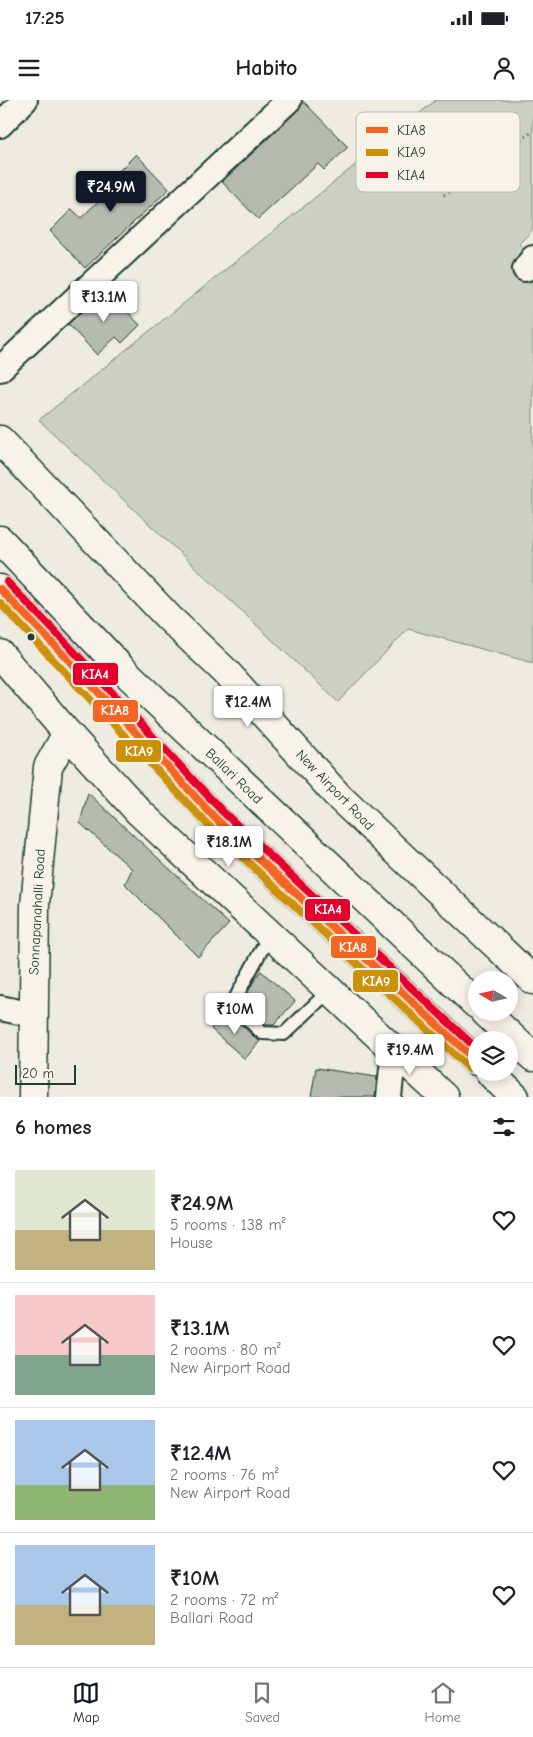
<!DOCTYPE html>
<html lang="en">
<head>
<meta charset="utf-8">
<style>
	:root { --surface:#fff; --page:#f2f2f2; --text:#202124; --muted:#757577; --line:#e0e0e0; --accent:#111827 }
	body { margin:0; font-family:"Comic Neue",sans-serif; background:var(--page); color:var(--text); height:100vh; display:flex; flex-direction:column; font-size:19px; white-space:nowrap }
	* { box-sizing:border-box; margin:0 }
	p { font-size:16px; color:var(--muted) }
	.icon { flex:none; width:28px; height:28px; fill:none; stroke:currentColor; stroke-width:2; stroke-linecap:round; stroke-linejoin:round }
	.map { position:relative; height:997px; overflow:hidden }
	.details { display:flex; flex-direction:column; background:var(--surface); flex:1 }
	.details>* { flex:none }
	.needle { width:32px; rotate:279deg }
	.tools { position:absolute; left:468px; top:871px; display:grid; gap:10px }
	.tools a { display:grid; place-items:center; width:50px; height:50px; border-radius:50%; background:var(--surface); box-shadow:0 2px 12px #0003; font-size:25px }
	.scale { position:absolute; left:15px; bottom:12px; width:61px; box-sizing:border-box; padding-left:5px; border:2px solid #1f3d34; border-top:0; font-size:14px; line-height:18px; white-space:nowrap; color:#1f3d34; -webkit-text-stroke:4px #f7f3e8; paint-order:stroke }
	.price { position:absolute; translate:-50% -42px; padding:0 11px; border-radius:5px; background:#fff; color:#222; font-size:16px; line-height:32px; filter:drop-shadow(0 1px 2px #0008) }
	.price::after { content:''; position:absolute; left:50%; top:30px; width:15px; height:11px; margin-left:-8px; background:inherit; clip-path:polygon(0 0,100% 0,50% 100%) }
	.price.on { background:var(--accent); color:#fff }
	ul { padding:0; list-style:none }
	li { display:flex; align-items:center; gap:15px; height:125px; padding:0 15px }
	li+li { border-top:1px solid var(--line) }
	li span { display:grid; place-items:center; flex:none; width:140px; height:100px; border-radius:0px; color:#555 }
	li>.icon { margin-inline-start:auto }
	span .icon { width:60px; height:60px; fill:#fffc; stroke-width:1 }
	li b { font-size:21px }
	h2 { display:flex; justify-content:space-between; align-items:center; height:60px; padding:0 15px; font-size:21px }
	.status { display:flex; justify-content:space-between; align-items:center; height:35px; padding:0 25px; background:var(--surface); direction:ltr }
	.status svg { height:14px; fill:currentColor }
	header { display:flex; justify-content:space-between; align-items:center; height:65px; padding:0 15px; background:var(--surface); font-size:22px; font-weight:700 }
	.tabs { display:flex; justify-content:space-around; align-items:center; height:70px; border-top:1px solid var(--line); background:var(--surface); font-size:14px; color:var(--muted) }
	.tabs a { display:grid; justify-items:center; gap:2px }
	.tabs .on { color:var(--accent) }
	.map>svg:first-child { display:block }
</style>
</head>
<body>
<div class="status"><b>17:25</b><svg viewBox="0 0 49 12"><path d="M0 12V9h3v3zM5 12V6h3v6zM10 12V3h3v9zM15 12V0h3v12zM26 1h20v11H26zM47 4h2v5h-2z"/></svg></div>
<header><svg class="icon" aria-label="menu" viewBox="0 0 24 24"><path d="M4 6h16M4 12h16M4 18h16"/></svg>Habito<svg class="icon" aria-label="person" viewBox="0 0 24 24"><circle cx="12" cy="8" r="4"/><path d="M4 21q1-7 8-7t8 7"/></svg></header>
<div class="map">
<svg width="533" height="997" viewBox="0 0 533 997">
	<rect width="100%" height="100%" fill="#eeece1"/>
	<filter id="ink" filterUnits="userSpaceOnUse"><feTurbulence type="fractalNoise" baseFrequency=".02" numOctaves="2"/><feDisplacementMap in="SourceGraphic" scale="10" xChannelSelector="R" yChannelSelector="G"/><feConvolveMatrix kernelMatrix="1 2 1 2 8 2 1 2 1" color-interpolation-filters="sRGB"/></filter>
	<g filter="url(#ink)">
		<polygon fill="#cccfc4" stroke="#76867c" points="436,0 533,0 533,129 519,144 533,157 533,563 408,529 338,602 39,320"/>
		<g fill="#b5bbb0" stroke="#1f3d34">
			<polygon points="304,2 348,47 324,70 318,64 258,119 222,82 298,10"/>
			<polygon points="136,54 169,89 85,168 50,131 72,109 81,118 120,80 115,75"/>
			<polygon points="106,189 140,225 122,243 116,237 97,255 68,224"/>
			<polygon points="88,693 229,824 198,857 125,784 132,769 80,723"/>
			<polygon points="261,871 295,901 274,925 265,925 246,907 245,898 256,877"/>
			<polygon points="230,907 233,917 256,939 260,941 245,959 211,929"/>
			<polygon points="316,968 377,977 375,997 311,997"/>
		</g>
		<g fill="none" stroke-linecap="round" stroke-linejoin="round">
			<defs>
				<polyline id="service" points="270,834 236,897 239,911 262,933 284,934 330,890"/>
				<g id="minor">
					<polyline points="0,25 25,0"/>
					<polyline points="525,169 533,158"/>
					<polyline points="0,269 289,0"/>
					<polyline points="0,908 34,915"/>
					<polyline points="389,997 394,950"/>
				</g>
				<g id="tertiary">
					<polyline points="0,340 169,518 225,571 339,697 533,880"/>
					<polyline points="0,554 67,633 139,712 444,997"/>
					<polyline points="33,997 35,805 48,667 67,633"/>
				</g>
				<g id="trunk">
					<polyline points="0,440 120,567 476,904"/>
					<polyline points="0,489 60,551 215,718 476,961"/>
					<polyline points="485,912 533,957"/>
					<polyline points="489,972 515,997"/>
				</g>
			</defs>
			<use href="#service" stroke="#1f3d34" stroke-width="16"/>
			<use href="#minor" stroke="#1f3d34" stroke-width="28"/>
			<use href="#tertiary" stroke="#1f3d34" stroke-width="31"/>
			<use href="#trunk" stroke="#1f3d34" stroke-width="31"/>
			<polyline stroke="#1f3d34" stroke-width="3" stroke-dasharray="1 4" stroke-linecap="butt" points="444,95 479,74 533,31"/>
			<use href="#service" stroke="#f7f3e8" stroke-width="12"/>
			<use href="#minor" stroke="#f7f3e8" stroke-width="24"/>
			<use href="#tertiary" stroke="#f7f3e8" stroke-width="28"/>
			<use href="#trunk" stroke="#f7f3e8" stroke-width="28"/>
			<defs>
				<polyline id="bus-1" points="0,489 60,551 215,718 476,961"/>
				<polyline id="bus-2" points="0,503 208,725 469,968"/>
				<polyline id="bus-3" points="7,482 67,544 222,711 476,948"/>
			</defs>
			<use href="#bus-1" stroke="#f7f3e8" stroke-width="11"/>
			<use href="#bus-2" stroke="#f7f3e8" stroke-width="11"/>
			<use href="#bus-3" stroke="#f7f3e8" stroke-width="11"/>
			<use href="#bus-1" stroke="#f26522" stroke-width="8"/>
			<use href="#bus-2" stroke="#cc910a" stroke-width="8"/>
			<use href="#bus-3" stroke="#e4002b" stroke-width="8"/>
		</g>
	</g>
	<circle fill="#1f3d34" stroke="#f7f3e8" stroke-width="2" cx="31" cy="537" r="4.5"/>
	<g text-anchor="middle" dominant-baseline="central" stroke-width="4" stroke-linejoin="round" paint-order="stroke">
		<g font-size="14" fill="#1f3d34" stroke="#f7f3e8">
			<text transform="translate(234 676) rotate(44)">Ballari Road</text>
			<text transform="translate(335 690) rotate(46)">New Airport Road</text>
			<text transform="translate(37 812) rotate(-87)">Sonnapanahalli Road</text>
		</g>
	</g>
	<rect x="356" y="12" width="164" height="80" rx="8" fill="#f7f3e8" stroke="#b6bcb2" stroke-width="1"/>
	<rect x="366" y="27" width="22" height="6" fill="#f26522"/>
	<rect x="366" y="49" width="22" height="7" fill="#cc910a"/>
	<rect x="366" y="72" width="22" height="6" fill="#e4002b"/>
	<g font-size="14" fill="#1f3d34">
		<text x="397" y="35">KIA8</text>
		<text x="397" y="57">KIA9</text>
		<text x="397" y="80">KIA4</text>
	</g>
	<g stroke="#f7f3e8" stroke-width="2">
		<rect x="72" y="562" width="47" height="24" rx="5" fill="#e4002b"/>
		<rect x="92" y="599" width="47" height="24" rx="5" fill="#f26522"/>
		<rect x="115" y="639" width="47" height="24" rx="5" fill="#cc910a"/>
		<rect x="304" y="798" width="47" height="24" rx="5" fill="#e4002b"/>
		<rect x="330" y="835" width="47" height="24" rx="5" fill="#f26522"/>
		<rect x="352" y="869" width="47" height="24" rx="5" fill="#cc910a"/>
	</g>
	<g font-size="14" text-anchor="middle" font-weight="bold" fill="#fff">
		<text x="95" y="579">KIA4</text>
		<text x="115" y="615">KIA8</text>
		<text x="139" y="656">KIA9</text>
		<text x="328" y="814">KIA4</text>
		<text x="353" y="852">KIA8</text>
		<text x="376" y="886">KIA9</text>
	</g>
</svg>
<div class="tools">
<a><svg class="needle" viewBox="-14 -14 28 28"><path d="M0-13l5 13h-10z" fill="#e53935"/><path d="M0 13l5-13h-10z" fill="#757577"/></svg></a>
<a><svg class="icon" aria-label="layers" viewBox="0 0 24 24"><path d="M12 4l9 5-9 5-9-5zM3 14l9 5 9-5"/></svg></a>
</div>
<div class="scale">20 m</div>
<b class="price on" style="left:111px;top:113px">₹24.9M</b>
<b class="price" style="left:104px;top:223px">₹13.1M</b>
<b class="price" style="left:248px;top:628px">₹12.4M</b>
<b class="price" style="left:229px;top:768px">₹18.1M</b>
<b class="price" style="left:235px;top:935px">₹10M</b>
<b class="price" style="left:410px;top:976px">₹19.4M</b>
</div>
<section class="details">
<h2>6 homes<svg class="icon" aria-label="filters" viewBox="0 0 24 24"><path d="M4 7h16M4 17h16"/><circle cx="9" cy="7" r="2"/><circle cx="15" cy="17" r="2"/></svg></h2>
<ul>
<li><span style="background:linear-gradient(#dfe7d0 60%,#c2b280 0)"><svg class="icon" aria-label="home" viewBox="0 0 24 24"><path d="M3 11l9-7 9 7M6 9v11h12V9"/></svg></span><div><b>₹24.9M</b><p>5 rooms · 138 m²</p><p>House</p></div><svg class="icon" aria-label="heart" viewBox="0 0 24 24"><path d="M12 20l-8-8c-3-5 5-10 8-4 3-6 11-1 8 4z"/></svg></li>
<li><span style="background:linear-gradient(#f6c9c9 60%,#7fa58c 0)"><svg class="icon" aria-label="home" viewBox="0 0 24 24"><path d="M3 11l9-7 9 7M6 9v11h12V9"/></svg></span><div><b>₹13.1M</b><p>2 rooms · 80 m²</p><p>New Airport Road</p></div><svg class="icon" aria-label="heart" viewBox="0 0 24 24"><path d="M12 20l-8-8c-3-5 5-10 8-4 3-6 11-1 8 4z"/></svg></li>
<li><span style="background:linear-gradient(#a9c7e8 65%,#8fb573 0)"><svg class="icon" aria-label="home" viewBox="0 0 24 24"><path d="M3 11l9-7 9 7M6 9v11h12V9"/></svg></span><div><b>₹12.4M</b><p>2 rooms · 76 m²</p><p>New Airport Road</p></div><svg class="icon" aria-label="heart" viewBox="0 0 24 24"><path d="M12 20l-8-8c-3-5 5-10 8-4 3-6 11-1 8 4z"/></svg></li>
<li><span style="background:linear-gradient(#a9c7e8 60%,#c2b280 0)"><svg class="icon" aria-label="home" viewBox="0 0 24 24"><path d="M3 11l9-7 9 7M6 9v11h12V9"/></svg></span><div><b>₹10M</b><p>2 rooms · 72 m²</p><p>Ballari Road</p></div><svg class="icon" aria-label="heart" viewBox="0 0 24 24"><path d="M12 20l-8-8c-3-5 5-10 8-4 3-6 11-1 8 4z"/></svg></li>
</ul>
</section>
<nav class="tabs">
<a class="on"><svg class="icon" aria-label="map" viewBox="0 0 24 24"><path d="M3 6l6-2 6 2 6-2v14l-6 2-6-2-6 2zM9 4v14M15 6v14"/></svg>Map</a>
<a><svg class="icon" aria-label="saved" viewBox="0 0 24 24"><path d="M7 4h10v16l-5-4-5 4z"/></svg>Saved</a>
<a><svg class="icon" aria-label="home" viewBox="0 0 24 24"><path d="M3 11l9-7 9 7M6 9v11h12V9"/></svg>Home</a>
</nav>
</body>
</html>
